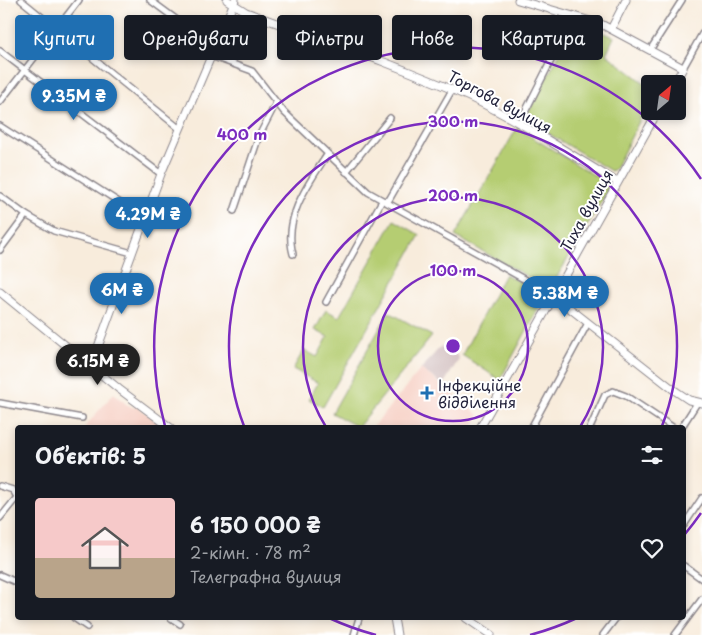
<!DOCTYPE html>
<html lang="uk">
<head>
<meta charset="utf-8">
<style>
	:root { --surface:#171b24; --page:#20242c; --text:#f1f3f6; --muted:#9ea1a6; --line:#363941; --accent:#1f6fb2 }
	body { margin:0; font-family:"Playpen Sans",sans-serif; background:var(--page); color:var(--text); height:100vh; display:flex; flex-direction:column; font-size:19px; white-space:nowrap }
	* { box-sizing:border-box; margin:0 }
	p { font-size:16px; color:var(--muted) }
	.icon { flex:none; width:28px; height:28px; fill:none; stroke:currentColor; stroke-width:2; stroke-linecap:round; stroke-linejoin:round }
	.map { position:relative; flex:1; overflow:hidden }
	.side { position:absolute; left:15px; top:425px; width:671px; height:195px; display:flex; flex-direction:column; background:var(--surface); border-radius:5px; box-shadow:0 2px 8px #0003 }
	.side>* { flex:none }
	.hud { position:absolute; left:15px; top:15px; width:672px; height:45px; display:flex; gap:10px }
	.needle { width:32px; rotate:29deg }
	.controls { position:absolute; left:641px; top:75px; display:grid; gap:10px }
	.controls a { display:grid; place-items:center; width:45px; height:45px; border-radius:5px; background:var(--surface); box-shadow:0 2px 8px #0003; font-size:25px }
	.price { position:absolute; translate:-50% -42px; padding:0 11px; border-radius:18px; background:var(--accent); color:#fff; font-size:16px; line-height:32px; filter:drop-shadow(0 1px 2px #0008) }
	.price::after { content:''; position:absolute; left:50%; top:30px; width:15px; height:11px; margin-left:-8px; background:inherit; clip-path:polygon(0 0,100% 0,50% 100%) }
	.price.on { background:#222; color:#fff }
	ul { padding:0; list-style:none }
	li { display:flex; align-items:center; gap:15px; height:125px; padding:0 20px }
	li+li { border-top:1px solid var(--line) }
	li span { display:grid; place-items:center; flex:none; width:140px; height:100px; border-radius:5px; color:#555 }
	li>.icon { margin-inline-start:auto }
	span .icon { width:60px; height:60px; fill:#fffc; stroke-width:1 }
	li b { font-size:21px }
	h2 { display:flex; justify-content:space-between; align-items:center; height:60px; padding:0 20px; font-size:21px }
	.pill { padding:0 18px; border-radius:5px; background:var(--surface); box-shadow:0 2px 8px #0003; font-size:18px; line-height:45px }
	.pill.on { background:var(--accent); color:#fff }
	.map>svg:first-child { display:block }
</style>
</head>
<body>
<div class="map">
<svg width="702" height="635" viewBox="0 0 702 635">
	<rect width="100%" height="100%" fill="#fff"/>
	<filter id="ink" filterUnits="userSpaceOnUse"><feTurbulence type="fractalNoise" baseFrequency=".02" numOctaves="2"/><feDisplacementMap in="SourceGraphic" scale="10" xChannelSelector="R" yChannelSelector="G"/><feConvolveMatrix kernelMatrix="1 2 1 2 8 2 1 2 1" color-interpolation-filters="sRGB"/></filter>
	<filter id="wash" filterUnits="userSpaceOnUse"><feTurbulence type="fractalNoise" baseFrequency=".0096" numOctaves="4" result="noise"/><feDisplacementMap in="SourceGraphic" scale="20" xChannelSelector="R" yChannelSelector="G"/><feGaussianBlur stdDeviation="1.12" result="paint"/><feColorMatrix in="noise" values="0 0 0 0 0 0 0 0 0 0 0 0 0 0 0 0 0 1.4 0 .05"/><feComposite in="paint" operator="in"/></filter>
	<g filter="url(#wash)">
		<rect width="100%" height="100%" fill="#f8ecdc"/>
		<g fill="#f7d1c6">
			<polygon points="421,369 479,415 473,427 372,428"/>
			<polygon points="114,393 127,405 135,408 136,406 166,428 84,428"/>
		</g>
		<polygon fill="#d2bfbf" points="441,346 458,356 459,359 443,385 421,369"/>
		<g fill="#b5cd72" stroke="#6c7856">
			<polygon points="591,28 614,37 606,54 650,87 650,100 615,169 611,171 529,122 526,116 572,31"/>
			<polygon points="517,128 607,183 607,192 550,289 455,236"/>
			<polygon points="394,220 420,235 323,407 309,399 318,383 293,369 304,350 317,357 328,337 315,330 326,310 339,317"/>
			<polygon points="505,274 539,292 542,302 500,380 462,355"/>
			<polygon points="389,312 432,336 358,427 332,413"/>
		</g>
	</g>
	<g filter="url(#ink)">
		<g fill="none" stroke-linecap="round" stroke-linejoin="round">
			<defs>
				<g id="street">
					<polyline points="21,0 180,129"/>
					<polyline points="150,0 215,48"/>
					<polyline points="650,50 682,0"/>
					<polyline points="0,51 161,174"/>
					<polyline points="211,56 252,71 284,112 368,192 554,296"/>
					<polyline points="683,68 702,34"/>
					<polyline points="0,102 79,0"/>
					<polyline points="519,124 574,15"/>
					<polyline points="0,126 144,218"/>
					<polyline points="346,172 390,118"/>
					<polyline points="0,196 26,215 54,231 132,253"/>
					<polyline points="234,211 259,136 276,103"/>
					<polyline points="0,250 26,215"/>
					<path d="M293 254C283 218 308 184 327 155"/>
					<polyline points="326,302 379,206 382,201 389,200 452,90"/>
					<polyline points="0,403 82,418"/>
					<polyline points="531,428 588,323"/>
					<polyline points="590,428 605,395 613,391 626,396 674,428"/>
					<polyline points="681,428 697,403"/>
					<polyline points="0,486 13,490 17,497"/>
					<polyline points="0,518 18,496"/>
					<polyline points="684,525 702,498"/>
					<polyline points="684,566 702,579"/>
					<polyline points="0,575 18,583"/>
					<polyline points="74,618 87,627"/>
					<polyline points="171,618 180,624"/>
					<polyline points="354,635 359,618"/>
					<polyline points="603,635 616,618"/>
					<polyline points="675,635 702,599"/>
				</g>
				<g id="secondary">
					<path d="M227 0 246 12C320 39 396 64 469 97 520 121 568 153 617 182"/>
					<polyline points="518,0 601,24 683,68 674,84"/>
					<polyline points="611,29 626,0"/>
					<polyline points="0,292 119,389 171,428"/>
					<polyline points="554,296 674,390 689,400 702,403"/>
					<polyline points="91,366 161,174 235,0"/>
					<polyline points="480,428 658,111"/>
					<polyline points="394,618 397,635"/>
					<polyline points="466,618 491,635"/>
				</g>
			</defs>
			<use href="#street" stroke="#8d878c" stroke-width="8"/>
			<use href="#secondary" stroke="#8d878c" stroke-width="9"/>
			<use href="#street" stroke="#fff" stroke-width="5"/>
			<use href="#secondary" stroke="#fff" stroke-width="7"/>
		</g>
	</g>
	<g fill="none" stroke="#7b2cbf" stroke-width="2.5">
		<circle cx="453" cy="346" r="75"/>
		<path d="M326 427A150 150 0 1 1 580 427"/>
		<path d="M244 426A224 224 0 1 1 662 426"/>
		<path d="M701 513A299 299 0 0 1 685 534M577 618A299 299 0 0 1 530 635M376 635A299 299 0 0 1 329 618M165 426A299 299 0 0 1 701 179"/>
	</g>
	<path fill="#1f6fb2" stroke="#fff" stroke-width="2" d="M424.5 385.5h5v5h5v5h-5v5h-5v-5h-5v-5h5z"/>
	<g text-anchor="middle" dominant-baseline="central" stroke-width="4" stroke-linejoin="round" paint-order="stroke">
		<g font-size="15" fill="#22223b" stroke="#fff">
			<text transform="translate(500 101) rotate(28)">Торгова вулиця</text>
			<text transform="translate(586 210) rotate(-61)">Тиха вулиця</text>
		</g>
		<g font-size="15" fill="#22223b" stroke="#fff" text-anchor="start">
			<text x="438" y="384">Інфекційне<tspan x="438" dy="17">відділення</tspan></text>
		</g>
	</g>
	<circle cx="453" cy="346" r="8" fill="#7b2cbf" stroke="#fff" stroke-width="2.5"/>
	<g font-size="15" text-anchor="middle" font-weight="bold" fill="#7b2cbf" stroke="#fff" stroke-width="4" stroke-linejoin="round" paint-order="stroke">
		<text x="453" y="127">300 m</text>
		<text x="242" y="140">400 m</text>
		<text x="453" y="201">200 m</text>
		<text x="453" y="276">100 m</text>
	</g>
</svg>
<div class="controls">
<a><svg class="needle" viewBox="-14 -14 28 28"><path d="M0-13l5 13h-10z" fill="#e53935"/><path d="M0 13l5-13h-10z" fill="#9ea1a6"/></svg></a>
</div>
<b class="price" style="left:74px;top:121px">9.35M ₴</b>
<b class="price" style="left:148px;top:239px">4.29M ₴</b>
<b class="price" style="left:122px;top:315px">6M ₴</b>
<b class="price" style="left:565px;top:318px">5.38M ₴</b>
<b class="price on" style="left:98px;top:386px">6.15M ₴</b>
<div class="hud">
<a class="pill on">Купити</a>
<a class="pill">Орендувати</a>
<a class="pill">Фільтри</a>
<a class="pill">Нове</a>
<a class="pill">Квартира</a>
</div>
<section class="side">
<h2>Об’єктів: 5<svg class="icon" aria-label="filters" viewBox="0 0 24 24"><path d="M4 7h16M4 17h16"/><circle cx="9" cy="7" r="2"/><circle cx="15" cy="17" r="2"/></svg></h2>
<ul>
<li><span style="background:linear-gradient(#f6c9c9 60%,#b9a48a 0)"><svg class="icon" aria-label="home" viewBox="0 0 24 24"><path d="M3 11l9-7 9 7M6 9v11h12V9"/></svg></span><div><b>6 150 000 ₴</b><p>2-кімн. · 78 m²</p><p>Телеграфна вулиця</p></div><svg class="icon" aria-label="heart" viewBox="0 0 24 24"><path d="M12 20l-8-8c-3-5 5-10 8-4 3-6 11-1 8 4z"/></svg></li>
</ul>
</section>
</div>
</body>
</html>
